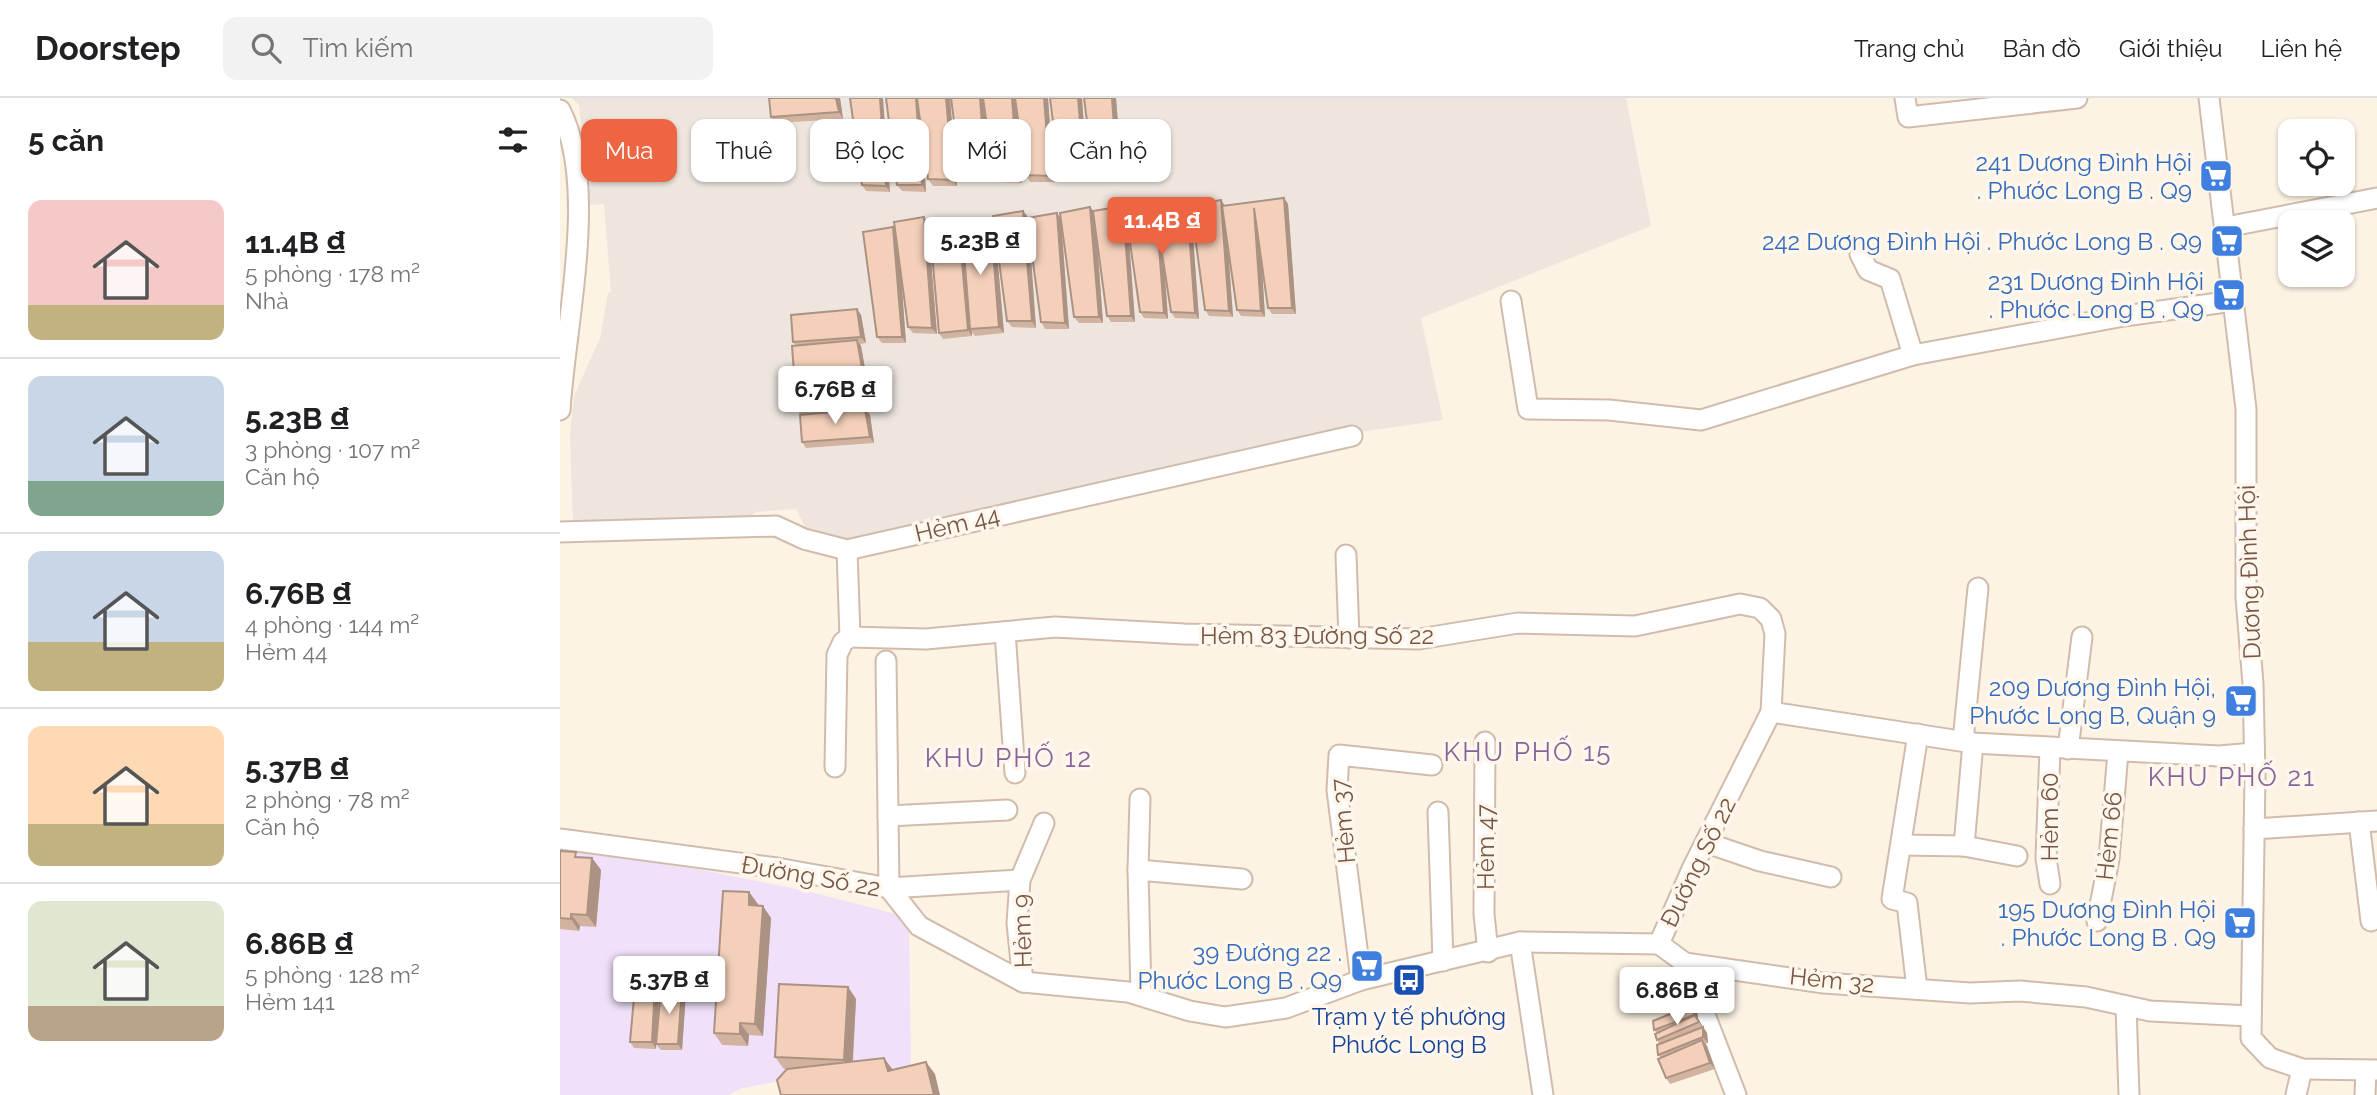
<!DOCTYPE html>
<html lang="vi">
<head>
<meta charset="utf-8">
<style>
	:root { --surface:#fff; --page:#f2f2f2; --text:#202124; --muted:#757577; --line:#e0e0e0; --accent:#ed6543 }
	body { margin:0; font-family:Raleway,sans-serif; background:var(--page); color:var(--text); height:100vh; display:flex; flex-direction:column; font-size:26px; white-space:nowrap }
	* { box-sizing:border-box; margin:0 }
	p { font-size:23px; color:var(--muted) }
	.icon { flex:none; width:38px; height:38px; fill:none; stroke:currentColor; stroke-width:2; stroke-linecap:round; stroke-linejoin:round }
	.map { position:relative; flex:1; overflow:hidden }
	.sheet { display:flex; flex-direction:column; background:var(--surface); width:560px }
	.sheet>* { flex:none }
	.hud { position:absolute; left:21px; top:21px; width:665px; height:63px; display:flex; gap:14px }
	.buttons { position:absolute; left:1718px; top:21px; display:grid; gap:14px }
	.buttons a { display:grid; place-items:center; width:77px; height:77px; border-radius:14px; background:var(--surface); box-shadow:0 2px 5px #0004; font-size:35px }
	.price { position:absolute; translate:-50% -60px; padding:0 16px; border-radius:7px; background:#fff; color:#222; font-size:23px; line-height:46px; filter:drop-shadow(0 2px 4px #0008) }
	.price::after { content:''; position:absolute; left:50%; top:42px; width:21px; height:16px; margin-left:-10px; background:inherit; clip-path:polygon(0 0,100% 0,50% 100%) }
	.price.on { background:var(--accent); color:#fff }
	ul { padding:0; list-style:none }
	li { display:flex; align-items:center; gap:21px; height:175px; padding:0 28px }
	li+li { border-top:2px solid var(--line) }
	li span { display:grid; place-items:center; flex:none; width:196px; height:140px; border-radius:14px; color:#555 }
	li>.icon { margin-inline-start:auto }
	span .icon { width:84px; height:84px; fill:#fffc; stroke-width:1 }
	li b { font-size:30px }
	h2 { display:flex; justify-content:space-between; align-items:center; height:84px; padding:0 28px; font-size:30px }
	.chip { padding:0 24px; border-radius:14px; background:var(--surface); box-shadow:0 2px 5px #0004; font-size:24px; line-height:63px }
	.chip.on { background:var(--accent); color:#fff }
	header { display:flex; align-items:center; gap:42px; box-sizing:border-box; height:98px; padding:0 35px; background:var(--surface); border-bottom:2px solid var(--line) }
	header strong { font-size:33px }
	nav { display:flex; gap:38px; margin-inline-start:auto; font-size:24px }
	.search { width:490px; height:63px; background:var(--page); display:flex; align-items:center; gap:18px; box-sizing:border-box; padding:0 24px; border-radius:14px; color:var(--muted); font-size:26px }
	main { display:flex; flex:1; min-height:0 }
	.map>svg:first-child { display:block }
</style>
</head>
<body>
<header>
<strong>Doorstep</strong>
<div class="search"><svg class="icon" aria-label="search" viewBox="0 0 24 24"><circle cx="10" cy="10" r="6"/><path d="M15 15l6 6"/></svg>Tìm kiếm</div>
<nav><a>Trang chủ</a><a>Bản đồ</a><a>Giới thiệu</a><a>Liên hệ</a></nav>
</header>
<main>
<section class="sheet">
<h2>5 căn<svg class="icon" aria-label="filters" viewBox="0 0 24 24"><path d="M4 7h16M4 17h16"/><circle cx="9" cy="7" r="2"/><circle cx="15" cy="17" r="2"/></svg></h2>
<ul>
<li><span style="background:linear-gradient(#f6c9c9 75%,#c2b280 0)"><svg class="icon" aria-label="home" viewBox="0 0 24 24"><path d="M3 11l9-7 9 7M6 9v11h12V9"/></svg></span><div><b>11.4B ₫</b><p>5 phòng · 178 m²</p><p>Nhà</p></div></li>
<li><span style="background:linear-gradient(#c9d6e8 75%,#7fa58c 0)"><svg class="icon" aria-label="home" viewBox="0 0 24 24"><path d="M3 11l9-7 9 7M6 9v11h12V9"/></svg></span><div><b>5.23B ₫</b><p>3 phòng · 107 m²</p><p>Căn hộ</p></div></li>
<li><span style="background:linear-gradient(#c9d6e8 65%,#c2b280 0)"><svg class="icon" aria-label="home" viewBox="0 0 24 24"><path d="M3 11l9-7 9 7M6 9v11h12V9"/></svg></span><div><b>6.76B ₫</b><p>4 phòng · 144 m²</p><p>Hẻm 44</p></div></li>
<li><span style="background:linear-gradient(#ffd9b3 70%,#c2b280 0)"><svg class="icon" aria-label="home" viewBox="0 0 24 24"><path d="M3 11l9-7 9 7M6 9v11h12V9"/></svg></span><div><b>5.37B ₫</b><p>2 phòng · 78 m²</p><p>Căn hộ</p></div></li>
<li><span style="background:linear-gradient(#dfe7d0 75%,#b9a48a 0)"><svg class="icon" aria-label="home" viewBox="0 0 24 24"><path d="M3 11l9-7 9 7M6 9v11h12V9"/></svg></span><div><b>6.86B ₫</b><p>5 phòng · 128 m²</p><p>Hẻm 141</p></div></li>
</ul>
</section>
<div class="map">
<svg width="1817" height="997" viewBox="0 0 1817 997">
	<rect width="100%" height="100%" fill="#fdf3e4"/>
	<polygon fill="#ede5de" points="12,0 1066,0 1091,128 861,220 883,322 792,335 292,447 249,437 236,411 196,414 186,421 13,427 10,336 14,298 40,240 48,195 51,194 44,106 30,107 19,7"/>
	<polygon fill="#f0e0fa" points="0,750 142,772 246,793 336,816 349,828 351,973 237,980 183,990 168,997 0,997"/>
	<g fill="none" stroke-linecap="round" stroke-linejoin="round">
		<defs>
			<g id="minor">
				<polyline points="1345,0 1348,19 1517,0"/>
				<polyline points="1649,0 1686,311 1686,499 1693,586 1695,677 1691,940 1710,960 1742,971 1817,972"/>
				<path d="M0 12C39 87 5 228 0 312"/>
				<polyline points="1666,129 1817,100"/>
				<polyline points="1300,156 1308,172 1330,181 1353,257"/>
				<polyline points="951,203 968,311 1049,312 1141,322 1353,257 1564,218 1673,203"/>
				<polyline points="0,434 216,428 244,441 287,452 792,338"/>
				<polyline points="287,452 290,539 366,541 495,529 624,536 859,541 958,525 1075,528 1180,506 1200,510 1211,521 1215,536 1211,614"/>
				<polyline points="786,457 789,540"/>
				<polyline points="445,534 455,675"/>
				<polyline points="326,563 329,790 460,782"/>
				<polyline points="1403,643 1418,490"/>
				<polyline points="925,644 924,816 928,854"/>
				<polyline points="1490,651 1486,760 1490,786"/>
				<polyline points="1508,651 1522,539"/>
				<polyline points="275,669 277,557 283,544 290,539"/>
				<polyline points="878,714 883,863"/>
				<polyline points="328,718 447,712"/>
				<polyline points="1799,724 1811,823"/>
				<polyline points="1694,731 1817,723"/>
				<polyline points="0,741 217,770 329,790 359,828 463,884 568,894 630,913 665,919 726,910 801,882 960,844 1099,846"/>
				<polyline points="1147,745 1200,763 1271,779"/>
				<polyline points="1341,747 1404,748 1457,758"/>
				<polyline points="1404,748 1413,645"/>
				<polyline points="578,772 580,701"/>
				<polyline points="1537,823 1549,761 1558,654"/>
				<polyline points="960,844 983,997"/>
				<polyline points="1099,846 1132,771 1211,614 1413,645 1659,658 1694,655"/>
				<polyline points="1099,846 1125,865 1264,885 1410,895 1460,893 1526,899 1590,913 1690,918"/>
				<polyline points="1125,865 1176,997"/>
				<polyline points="801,882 777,692 779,657 872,667"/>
				<polyline points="463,884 457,825 460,782 484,725"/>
				<polyline points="1357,891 1347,805 1332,801 1358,636"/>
				<polyline points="581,897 578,772 682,781"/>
				<polyline points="1566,908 1569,997"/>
				<polyline points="1736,997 1742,971"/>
				<polyline points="1805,997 1806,972"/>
			</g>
		</defs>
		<use href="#minor" stroke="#d1bcac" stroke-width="23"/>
		<use href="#minor" stroke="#fff" stroke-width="19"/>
	</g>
	<g fill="#d2b3a0">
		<polygon points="280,0 283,21 215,25 211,19"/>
		<polygon points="290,0 330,94 306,93 302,87"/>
		<polygon points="326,0 390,0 397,88 373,88 368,81 362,36 366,94 342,93 337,87"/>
		<polygon points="391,0 488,0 494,84 470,84 466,77 457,9 462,85 438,84 434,78 424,6 430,84 406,83 401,77"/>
		<polygon points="490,0 528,78 504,78 499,72"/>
		<polygon points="524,0 556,0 562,77 538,77 533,70"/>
		<polygon points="724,100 728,106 736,216 712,216 708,210 701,162 705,219 681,218 677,212 668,151 673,219 649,218 645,212 664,107"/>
		<polygon points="530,109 533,113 599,110 631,111 639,221 615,220 611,214 605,172 608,221 584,220 580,214 568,129 575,224 551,224 547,218 537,144 543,225 519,225 514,219"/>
		<polygon points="463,113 468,120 497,115 501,121 509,231 485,231 481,224 469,132 476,230 452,229 447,223"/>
		<polygon points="368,125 377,236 353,235 348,229 340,166 346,245 322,245 317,239 335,132"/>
		<polygon points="431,127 435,133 444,235 415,238 412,234 412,238 383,241 379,235 399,130 402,134"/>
		<polygon points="297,211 301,217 306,245 300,246 301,248 306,276 238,281 234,275 236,248 233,244"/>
		<polygon points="300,279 304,285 309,313 307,313 310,317 314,345 246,350 242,344 241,317 236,311"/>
		<polygon points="0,753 19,759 32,760 41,772 36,829 20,828 19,833 0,831"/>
		<polygon points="189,794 198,808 211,820 203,938 189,937 188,948 162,947 154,935"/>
		<polygon points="95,887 99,893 96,951 74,950 70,944"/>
		<polygon points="122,889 126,895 122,952 101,952 96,946"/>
		<polygon points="288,889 296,901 293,963 333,972 375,976 224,971 215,959"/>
		<polygon points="1132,907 1137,913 1138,921 1147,935 1148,945 1145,946 1155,971 1110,986 1106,980 1101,960 1098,957 1099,946 1097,942 1097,935 1094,932"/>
	</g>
	<g fill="#ab9282">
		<polygon points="276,0 280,0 283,21 279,14"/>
		<polygon points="320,0 323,0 330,94 326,88"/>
		<polygon points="356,0 360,0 366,94 362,87"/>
		<polygon points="386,0 390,0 397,88 393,82"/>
		<polygon points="420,0 424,0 430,84 426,78"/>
		<polygon points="452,0 456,0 462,85 458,79"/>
		<polygon points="484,0 488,0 494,84 490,78"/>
		<polygon points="518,0 522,0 528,78 524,72"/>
		<polygon points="552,0 556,0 562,77 557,71"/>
		<polygon points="724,100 728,106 736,216 732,210"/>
		<polygon points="661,102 665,108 673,219 669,213"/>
		<polygon points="627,105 631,111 639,221 635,215"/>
		<polygon points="563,108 567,114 575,224 571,218"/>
		<polygon points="530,109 535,115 543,225 539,219"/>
		<polygon points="694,110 699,116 705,219 701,213"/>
		<polygon points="463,113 468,119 476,230 472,223"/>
		<polygon points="497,115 501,121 509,231 505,225"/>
		<polygon points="364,119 368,125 377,236 372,230"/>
		<polygon points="597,122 601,128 608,221 604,215"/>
		<polygon points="431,127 435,133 444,235 439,229"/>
		<polygon points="333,129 338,135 346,245 342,239"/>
		<polygon points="399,130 404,136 410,231 412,234 412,238 408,232"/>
		<polygon points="297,211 301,217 306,245 301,239"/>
		<polygon points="297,242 301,248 306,276 302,270"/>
		<polygon points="300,279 304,285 309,313 305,307"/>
		<polygon points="305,311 310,317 314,345 310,339"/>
		<polygon points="32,760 41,772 36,829 27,817"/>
		<polygon points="189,794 198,806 197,819 189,807"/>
		<polygon points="203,808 211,820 203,938 195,926"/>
		<polygon points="11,816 20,828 19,833 11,821"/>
		<polygon points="95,887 99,893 96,951 92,944"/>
		<polygon points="122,889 126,895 122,952 118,946"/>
		<polygon points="288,889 296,901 292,974 284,962"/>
		<polygon points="1132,907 1137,913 1138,921 1147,935 1148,945 1143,939 1143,930 1134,917"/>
		<polygon points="180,925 189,937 188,948 180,936"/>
		<polygon points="1142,942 1147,948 1155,971 1150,965"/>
		<polygon points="324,960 333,972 328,973"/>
		<polygon points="366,964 375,976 380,997 374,997"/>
	</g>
	<g fill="#f4d0ba" stroke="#ab9282" stroke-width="2">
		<polygon points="209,0 276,0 279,14 211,19"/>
		<polygon points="290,0 320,0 326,88 302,87"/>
		<polygon points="326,0 356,0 362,87 337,87"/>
		<polygon points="357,0 386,0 393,82 368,81"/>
		<polygon points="391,0 420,0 426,78 401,77"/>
		<polygon points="423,0 452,0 458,79 434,78"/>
		<polygon points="455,0 484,0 490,78 466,77"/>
		<polygon points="490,0 518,0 524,72 499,72"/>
		<polygon points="524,0 552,0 557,71 533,70"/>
		<polygon points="724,100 732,210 708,210 694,110 701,213 677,212 662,108"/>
		<polygon points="661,102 669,213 645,212 631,108"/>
		<polygon points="596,105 596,110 627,105 635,215 611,214 597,122 604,215 580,214 565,110"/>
		<polygon points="563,108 571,218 547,218 533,113"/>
		<polygon points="530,109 539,219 514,219 500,115"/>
		<polygon points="463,113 472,223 447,223 433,118"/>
		<polygon points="497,115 505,225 481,224 467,120"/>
		<polygon points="364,119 372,230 348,229 334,124"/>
		<polygon points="431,127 439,229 410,231 402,129"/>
		<polygon points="333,129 342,239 317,239 303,134"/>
		<polygon points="399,130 408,232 379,235 370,133"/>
		<polygon points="297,211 301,239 233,244 231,217"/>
		<polygon points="297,242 302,270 234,275 232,248"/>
		<polygon points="300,279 305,307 236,311 234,285"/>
		<polygon points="305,311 310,339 242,344 240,317"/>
		<polygon points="0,753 16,754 15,759 32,760 27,817 11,816 11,821 0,820"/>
		<polygon points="163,793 189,794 189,807 203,808 195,926 180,925 180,936 154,935"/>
		<polygon points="219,886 288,889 284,962 215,959"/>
		<polygon points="95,887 92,944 70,944 75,888"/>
		<polygon points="122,889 118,946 96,946 101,890"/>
		<polygon points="1132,907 1134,917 1094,932 1093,923"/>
		<polygon points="1135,917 1139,924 1097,942 1095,936"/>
		<polygon points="1143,929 1143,939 1098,957 1097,947"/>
		<polygon points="1142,942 1150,965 1106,980 1098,961"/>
		<polygon points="324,960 328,973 366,964 374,997 221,997 217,982 227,971"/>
	</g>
	<defs>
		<symbol id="supermarket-square" viewBox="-11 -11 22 22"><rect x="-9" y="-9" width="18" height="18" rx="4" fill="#3f7fe0" stroke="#fff7eb"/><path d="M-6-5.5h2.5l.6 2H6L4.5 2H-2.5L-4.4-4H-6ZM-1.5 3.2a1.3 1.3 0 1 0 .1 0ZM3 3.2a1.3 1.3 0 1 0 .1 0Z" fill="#fff"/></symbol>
		<symbol id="bus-square" viewBox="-11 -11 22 22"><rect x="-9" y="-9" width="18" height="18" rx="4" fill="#1a4fb4" stroke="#fff7eb"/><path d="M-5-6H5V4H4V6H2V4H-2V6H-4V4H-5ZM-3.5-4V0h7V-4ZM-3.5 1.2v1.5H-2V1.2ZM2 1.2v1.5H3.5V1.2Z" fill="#fff"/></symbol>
	</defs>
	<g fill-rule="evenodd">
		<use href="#supermarket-square" x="1637" y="59" width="38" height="38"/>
		<use href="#supermarket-square" x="1648" y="124" width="38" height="38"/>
		<use href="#supermarket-square" x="1650" y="178" width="38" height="38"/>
		<use href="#supermarket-square" x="1662" y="584" width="38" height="38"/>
		<use href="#supermarket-square" x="1661" y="806" width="38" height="38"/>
		<use href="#supermarket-square" x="788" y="849" width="38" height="38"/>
		<use href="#bus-square" x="830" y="863" width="38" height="38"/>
	</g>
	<g text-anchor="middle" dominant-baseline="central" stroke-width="7" stroke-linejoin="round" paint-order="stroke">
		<g font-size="24" fill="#366cbe" stroke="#fff7eb" text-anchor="end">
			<text x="1632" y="64">241 Dương Đình Hội<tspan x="1632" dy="28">. Phước Long B . Q9</tspan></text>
			<text x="1642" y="143">242 Dương Đình Hội . Phước Long B . Q9</text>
			<text x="1644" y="183">231 Dương Đình Hội<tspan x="1644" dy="28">. Phước Long B . Q9</tspan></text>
			<text x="1656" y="589">209 Dương Đình Hội,<tspan x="1656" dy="28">Phước Long B, Quận 9</tspan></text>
			<text x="1656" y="811">195 Dương Đình Hội<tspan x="1656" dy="28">. Phước Long B . Q9</tspan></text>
			<text x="782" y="854">39 Đường 22 .<tspan x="782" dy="28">Phước Long B . Q9</tspan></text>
		</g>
		<g font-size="24" fill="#775848" stroke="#fff7eb">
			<text transform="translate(397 426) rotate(-13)">Hẻm 44</text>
			<text transform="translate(1689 474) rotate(-92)">Dương Đình Hội</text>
			<text x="757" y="537">Hẻm 83 Đường Số 22</text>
			<text transform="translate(1489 719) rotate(-90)">Hẻm 60</text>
			<text transform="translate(783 723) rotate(-95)">Hẻm 37</text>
			<text transform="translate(1549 738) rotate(-84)">Hẻm 66</text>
			<text transform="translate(925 749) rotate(-90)">Hẻm 47</text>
			<text transform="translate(1138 764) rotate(-64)">Đường Số 22</text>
			<text transform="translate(251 778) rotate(10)">Đường Số 22</text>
			<text transform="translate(462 833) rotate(-92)">Hẻm 9</text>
			<text transform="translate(1272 882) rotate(6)">Hẻm 32</text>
		</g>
		<g font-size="24" fill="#164399" stroke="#fff7eb">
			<text x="849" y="918">Trạm y tế phường<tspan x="849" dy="28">Phước Long B</tspan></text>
		</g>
		<g font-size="26" letter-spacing="2" fill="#87639b" stroke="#fff7eb">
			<text x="968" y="654">KHU PHỐ 15</text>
			<text x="449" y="660">KHU PHỐ 12</text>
			<text x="1672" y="679">KHU PHỐ 21</text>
		</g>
	</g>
</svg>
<div class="buttons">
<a><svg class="icon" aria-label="locate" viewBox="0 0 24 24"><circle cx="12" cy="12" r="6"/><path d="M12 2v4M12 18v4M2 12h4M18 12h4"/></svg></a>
<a><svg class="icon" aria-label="layers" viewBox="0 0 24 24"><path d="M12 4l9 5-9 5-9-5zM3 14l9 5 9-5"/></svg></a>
</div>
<b class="price on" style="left:602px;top:159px">11.4B ₫</b>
<b class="price" style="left:420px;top:179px">5.23B ₫</b>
<b class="price" style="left:275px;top:328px">6.76B ₫</b>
<b class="price" style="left:109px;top:918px">5.37B ₫</b>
<b class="price" style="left:1117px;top:929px">6.86B ₫</b>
<div class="hud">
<a class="chip on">Mua</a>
<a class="chip">Thuê</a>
<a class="chip">Bộ lọc</a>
<a class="chip">Mới</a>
<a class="chip">Căn hộ</a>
</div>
</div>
</main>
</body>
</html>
